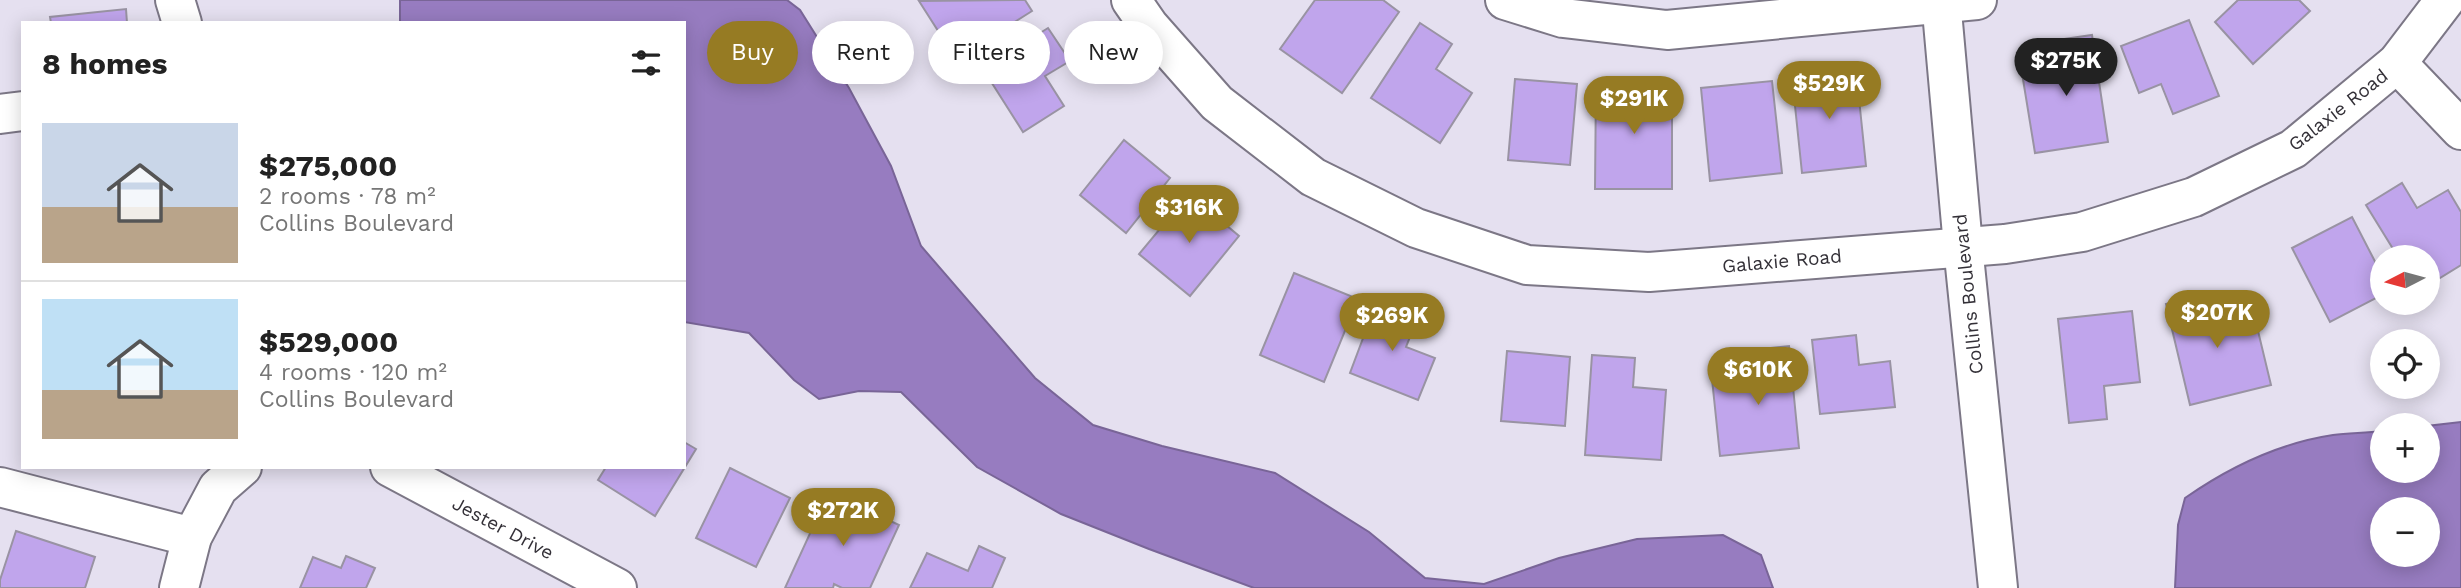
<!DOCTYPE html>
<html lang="en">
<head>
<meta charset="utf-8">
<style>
	:root { --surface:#fff; --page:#f2f2f2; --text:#222; --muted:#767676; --line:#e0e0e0; --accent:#967b23 }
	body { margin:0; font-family:"Work Sans",sans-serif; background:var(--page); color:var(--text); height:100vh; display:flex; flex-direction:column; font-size:26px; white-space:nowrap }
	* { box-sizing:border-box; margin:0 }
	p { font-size:23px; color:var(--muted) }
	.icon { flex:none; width:38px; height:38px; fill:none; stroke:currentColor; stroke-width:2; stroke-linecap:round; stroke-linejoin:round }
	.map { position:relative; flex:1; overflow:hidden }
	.drawer { position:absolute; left:21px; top:21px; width:665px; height:448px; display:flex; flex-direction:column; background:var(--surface); border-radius:0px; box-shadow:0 4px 18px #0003 }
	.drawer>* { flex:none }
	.guide { position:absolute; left:707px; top:21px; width:665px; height:63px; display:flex; gap:14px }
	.needle { width:46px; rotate:264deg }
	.controls { position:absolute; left:2370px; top:245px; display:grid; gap:14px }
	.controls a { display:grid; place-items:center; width:70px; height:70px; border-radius:50%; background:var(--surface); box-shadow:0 4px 18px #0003; font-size:35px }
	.price { position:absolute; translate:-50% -60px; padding:0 16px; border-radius:24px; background:var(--accent); color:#fff; font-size:23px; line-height:46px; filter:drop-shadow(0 2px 4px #0008) }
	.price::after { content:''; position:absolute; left:50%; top:42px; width:21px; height:16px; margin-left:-10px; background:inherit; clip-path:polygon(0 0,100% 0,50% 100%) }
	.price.selected { background:#222; color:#fff }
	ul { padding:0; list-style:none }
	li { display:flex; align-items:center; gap:21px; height:175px; padding:0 21px }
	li+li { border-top:2px solid var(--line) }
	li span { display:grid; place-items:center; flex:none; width:196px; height:140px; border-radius:0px; color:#555 }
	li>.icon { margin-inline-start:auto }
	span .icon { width:84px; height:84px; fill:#fffc; stroke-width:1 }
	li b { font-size:30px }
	h2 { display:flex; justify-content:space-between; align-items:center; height:84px; padding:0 21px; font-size:30px }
	.chip { padding:0 24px; border-radius:32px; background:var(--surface); box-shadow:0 4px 18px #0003; font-size:24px; line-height:63px }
	.chip.selected { background:var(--accent); color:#fff }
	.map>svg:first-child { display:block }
</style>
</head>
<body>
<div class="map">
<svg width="2461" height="588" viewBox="0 0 2461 588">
	<rect width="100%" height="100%" fill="#e5e0f0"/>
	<g fill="#977cc0" stroke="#796597" stroke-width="2" fill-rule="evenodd">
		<polygon points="400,0 787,0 800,10 849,88 891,166 921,246 1035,378 1093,425 1162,446 1275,473 1369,532 1425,578 1484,584 1559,558 1637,539 1723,535 1761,555 1773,588 1254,588 1149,549 1061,514 977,467 901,392 859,391 819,399 794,380 749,333 684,322 684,23 400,23"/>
		<path d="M2461 422V588H2175L2178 525 2185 498C2228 468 2280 443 2333 435 2349 433 2366 433 2382 431V471H2427V426ZM2382 509H2427V555H2382Z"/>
	</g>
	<g fill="#c0a5ec" stroke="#9993a3" stroke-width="2">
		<polygon points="1025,0 1032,11 956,59 919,1"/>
		<polygon points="1315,0 1383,0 1399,12 1342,93 1280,49"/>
		<polygon points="2238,0 2299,0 2310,11 2253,64 2215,22"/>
		<polygon points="126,9 127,23 51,23 50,17"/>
		<polygon points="2189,20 2219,96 2173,114 2161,84 2139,93 2121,46"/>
		<polygon points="1420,23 1452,44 1436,69 1472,93 1440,143 1371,98"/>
		<polygon points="1048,28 1070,61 1045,76 1064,106 1023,132 983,69"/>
		<polygon points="2092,35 2108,142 2035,153 2021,67 2053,62 2050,41"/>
		<polygon points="1856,70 1866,166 1802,173 1792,77"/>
		<polygon points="1515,79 1577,84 1570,165 1508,160"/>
		<polygon points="1772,81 1782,173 1710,181 1701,88"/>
		<polygon points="1596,83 1672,83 1672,189 1595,189"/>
		<polygon points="1124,140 1170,178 1126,233 1080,195"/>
		<polygon points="2402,183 2417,208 2448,190 2461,212 2461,265 2427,286 2427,257 2398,257 2366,205"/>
		<polygon points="1189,194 1239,236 1190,296 1139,254"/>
		<polygon points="2352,217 2382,275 2382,295 2330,322 2292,248"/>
		<polygon points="1294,273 1358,299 1324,382 1260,355"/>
		<polygon points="2206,294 2211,316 2252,306 2271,385 2190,405 2166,304"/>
		<polygon points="1377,301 1418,317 1406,347 1435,358 1418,400 1350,373"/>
		<polygon points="2132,311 2140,382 2104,386 2107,419 2069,423 2058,319"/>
		<polygon points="1856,335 1859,365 1890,361 1895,407 1820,414 1812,340"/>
		<polygon points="1789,346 1799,448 1720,456 1712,379 1755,374 1753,350"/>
		<polygon points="1507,351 1570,357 1565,426 1501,421"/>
		<polygon points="1592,355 1635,358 1633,387 1666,390 1661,460 1585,455"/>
		<polygon points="684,442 696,449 655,516 598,480 606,467 684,467"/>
		<polygon points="730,468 790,498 756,567 696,538"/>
		<polygon points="829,492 899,525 870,588 842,588 834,584 833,588 785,588"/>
		<polygon points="16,531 95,557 85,588 0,588 0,580"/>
		<polygon points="979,546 1005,558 992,588 910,588 927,553 968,571"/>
		<polygon points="346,556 375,568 366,588 300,588 313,557 341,568"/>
	</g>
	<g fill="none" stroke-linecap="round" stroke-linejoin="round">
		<defs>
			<g id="minor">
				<polyline points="175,0 182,23"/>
				<polyline points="1131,0 1149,26 1217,103 1313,177 1416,228 1527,265 1649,272 2005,244 2082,232 2194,197 2293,149 2397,63 2445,0"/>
				<polyline points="1505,0 1563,18 1667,30 1977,0"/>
				<polyline points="1941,0 1963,246 1998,588"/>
				<polyline points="2397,63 2461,130"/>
				<polyline points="0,114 23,111"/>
				<polyline points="390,467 617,588"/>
				<polyline points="0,487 192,537"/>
				<polyline points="179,588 192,537 218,488 242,467"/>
			</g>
		</defs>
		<use href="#minor" stroke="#7c7786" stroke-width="42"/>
		<use href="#minor" stroke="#fff" stroke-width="38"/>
	</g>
	<g text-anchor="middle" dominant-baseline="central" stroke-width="5" stroke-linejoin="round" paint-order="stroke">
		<g font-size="19" fill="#333037" stroke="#fff">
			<text transform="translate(2338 110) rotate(-38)">Galaxie Road</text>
			<text transform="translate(1782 261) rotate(-5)">Galaxie Road</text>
			<text transform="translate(1968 294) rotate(-96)">Collins Boulevard</text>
			<text transform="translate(503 528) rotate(28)">Jester Drive</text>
		</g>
	</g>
</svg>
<div class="controls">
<a><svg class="needle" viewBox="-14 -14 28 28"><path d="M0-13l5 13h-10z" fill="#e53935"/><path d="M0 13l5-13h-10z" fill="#767676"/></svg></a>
<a><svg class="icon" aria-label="locate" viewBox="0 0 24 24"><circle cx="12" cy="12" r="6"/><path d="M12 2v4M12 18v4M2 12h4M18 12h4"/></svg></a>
<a>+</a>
<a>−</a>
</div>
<b class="price selected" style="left:2066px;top:98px">$275K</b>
<b class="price" style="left:1829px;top:121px">$529K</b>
<b class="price" style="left:1634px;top:136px">$291K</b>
<b class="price" style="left:1189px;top:245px">$316K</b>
<b class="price" style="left:2217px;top:350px">$207K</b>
<b class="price" style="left:1392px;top:353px">$269K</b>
<b class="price" style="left:1758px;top:407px">$610K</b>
<b class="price" style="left:843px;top:548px">$272K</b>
<div class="guide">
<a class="chip selected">Buy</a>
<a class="chip">Rent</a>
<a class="chip">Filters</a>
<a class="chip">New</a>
</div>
<section class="drawer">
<h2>8 homes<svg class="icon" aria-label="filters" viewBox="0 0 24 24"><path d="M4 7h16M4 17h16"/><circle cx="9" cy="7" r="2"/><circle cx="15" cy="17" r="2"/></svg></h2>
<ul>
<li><span style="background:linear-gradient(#c9d6e8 60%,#b9a48a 0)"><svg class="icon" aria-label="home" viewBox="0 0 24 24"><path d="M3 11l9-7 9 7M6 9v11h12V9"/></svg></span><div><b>$275,000</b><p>2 rooms · 78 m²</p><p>Collins Boulevard</p></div></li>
<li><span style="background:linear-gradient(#bfe0f5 65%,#b9a48a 0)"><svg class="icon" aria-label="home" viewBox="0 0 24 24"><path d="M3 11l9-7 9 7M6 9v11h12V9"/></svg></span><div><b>$529,000</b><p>4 rooms · 120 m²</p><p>Collins Boulevard</p></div></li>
</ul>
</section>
</div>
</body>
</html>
